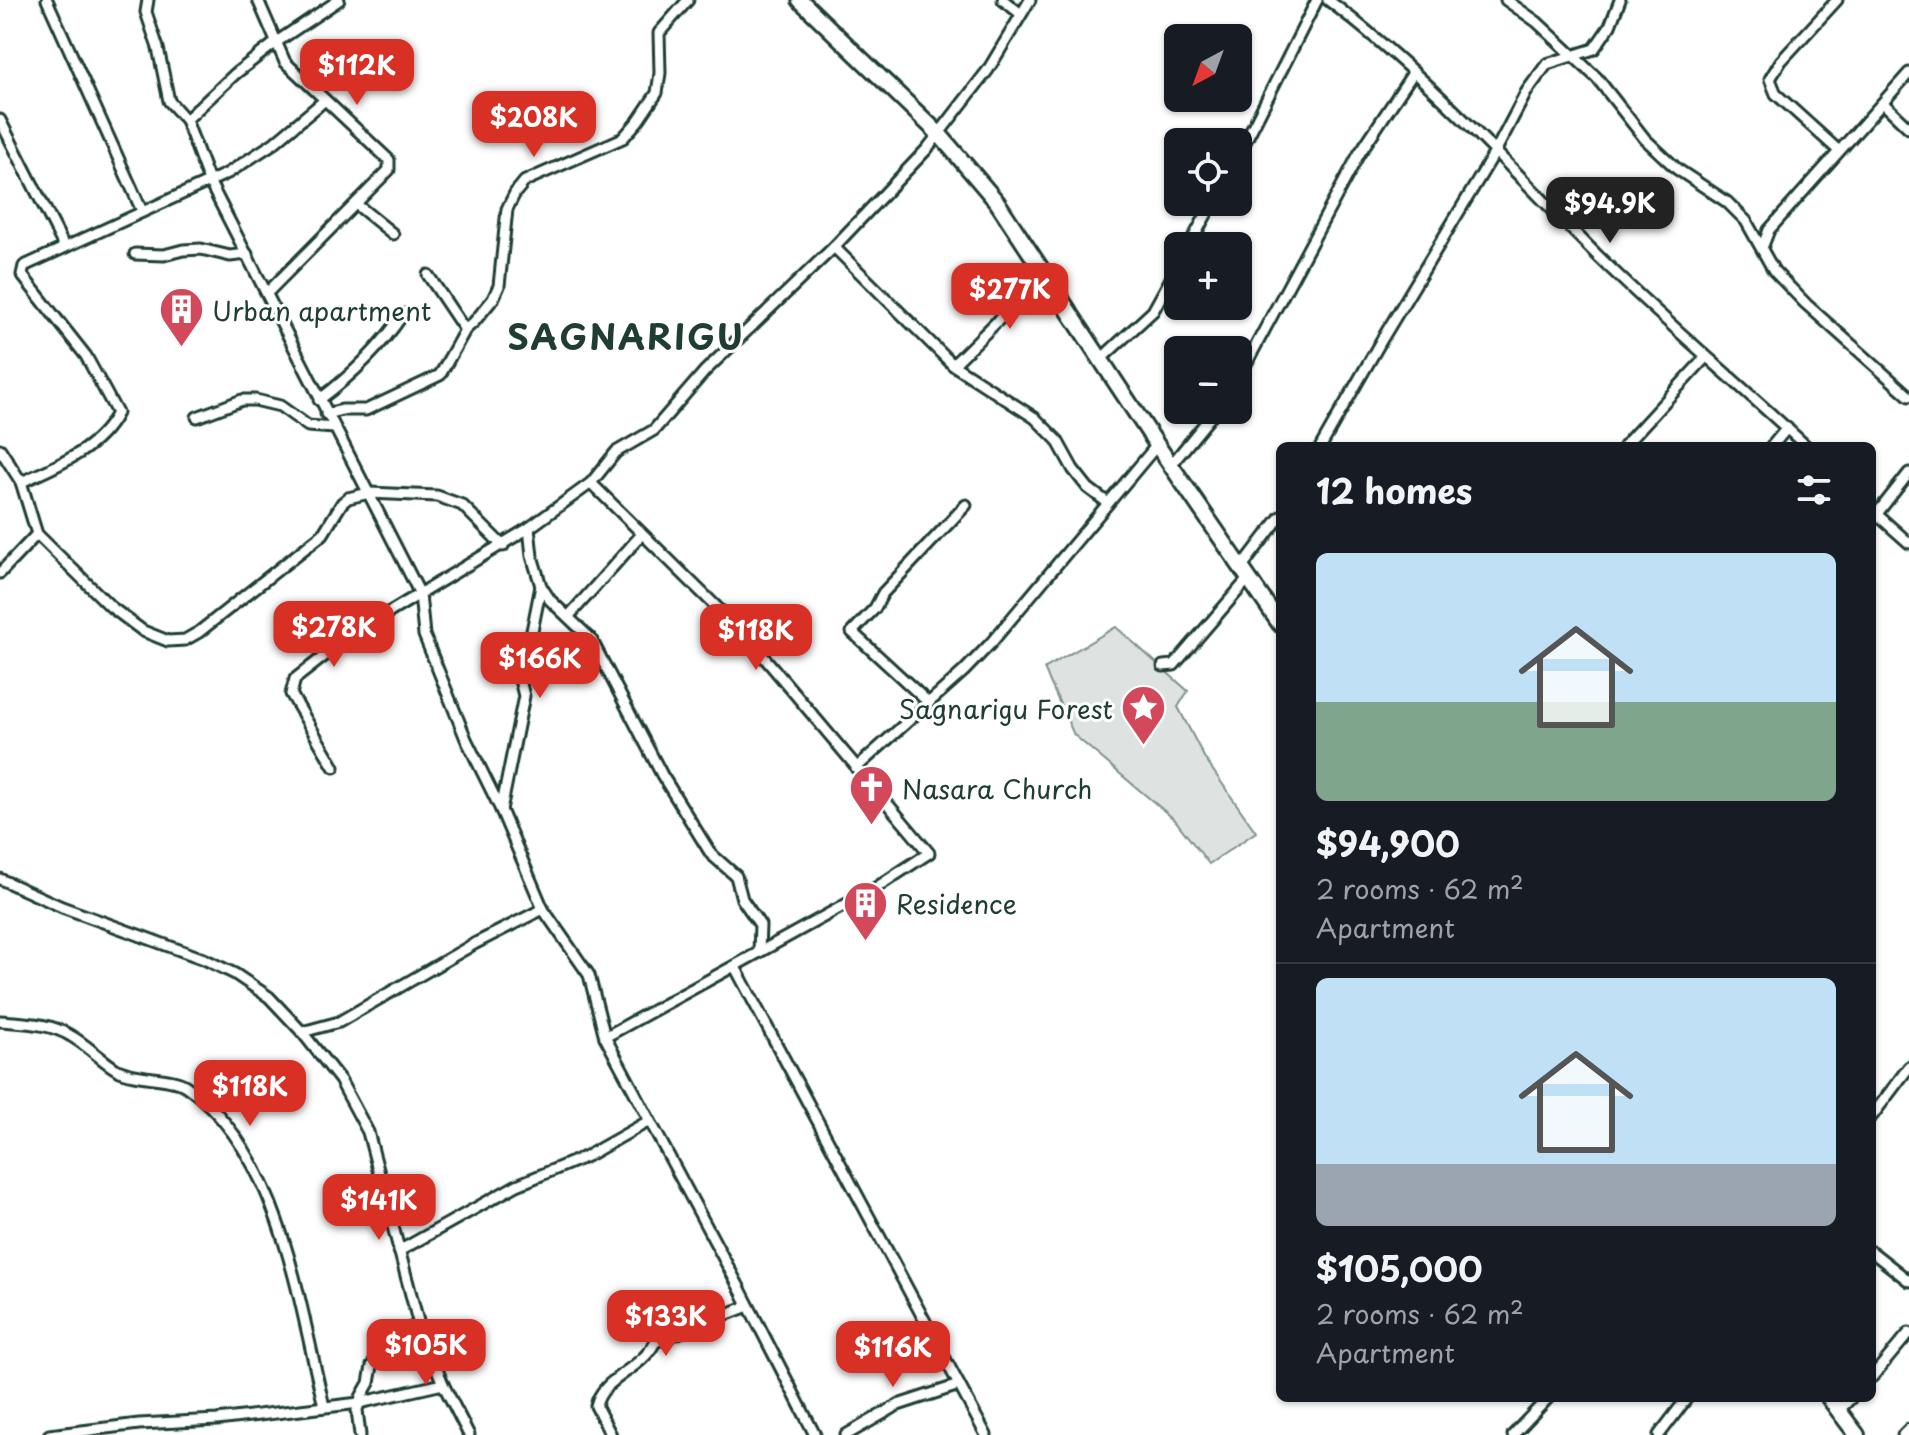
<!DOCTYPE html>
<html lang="en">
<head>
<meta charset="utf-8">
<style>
	:root { --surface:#171b24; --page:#242831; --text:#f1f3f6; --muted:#9ea1a6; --line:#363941; --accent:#d93025 }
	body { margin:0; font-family:"Playpen Sans",sans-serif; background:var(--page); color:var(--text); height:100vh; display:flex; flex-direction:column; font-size:30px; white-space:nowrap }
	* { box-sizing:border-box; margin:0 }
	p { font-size:26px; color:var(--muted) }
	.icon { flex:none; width:44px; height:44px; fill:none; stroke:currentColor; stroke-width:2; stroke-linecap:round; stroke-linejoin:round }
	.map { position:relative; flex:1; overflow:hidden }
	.sheet { position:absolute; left:1276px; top:442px; width:600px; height:960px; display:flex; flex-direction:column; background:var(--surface); border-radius:12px; box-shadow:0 2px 6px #0004 }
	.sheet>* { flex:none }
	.needle { width:52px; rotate:221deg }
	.buttons { position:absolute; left:1164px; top:24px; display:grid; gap:16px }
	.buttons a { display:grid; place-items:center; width:88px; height:88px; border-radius:12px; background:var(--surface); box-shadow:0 2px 6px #0004; font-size:40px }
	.price { position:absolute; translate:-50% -68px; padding:0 18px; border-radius:16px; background:var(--accent); color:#fff; font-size:26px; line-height:52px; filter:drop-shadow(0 2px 4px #0008) }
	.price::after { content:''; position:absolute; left:50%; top:48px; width:24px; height:18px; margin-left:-12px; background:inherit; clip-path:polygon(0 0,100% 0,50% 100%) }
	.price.active { background:#222; color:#fff }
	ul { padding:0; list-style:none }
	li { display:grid; align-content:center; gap:16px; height:424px; padding:0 40px }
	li+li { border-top:2px solid var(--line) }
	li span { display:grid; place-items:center; height:248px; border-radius:12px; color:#555 }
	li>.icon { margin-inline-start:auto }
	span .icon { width:144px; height:144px; fill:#fffc; stroke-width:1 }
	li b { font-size:34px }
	h2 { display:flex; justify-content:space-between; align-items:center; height:96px; padding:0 40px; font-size:34px }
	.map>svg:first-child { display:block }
</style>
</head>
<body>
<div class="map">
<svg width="1909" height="1435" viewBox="0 0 1909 1435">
	<rect width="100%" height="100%" fill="#fff"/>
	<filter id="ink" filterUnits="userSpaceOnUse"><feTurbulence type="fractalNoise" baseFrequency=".0125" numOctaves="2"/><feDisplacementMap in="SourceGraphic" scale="16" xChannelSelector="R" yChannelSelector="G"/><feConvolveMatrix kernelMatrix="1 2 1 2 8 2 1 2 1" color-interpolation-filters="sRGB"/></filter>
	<g filter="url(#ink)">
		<polygon fill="#dee3e2" stroke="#7e908b" stroke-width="2" points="1116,627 1188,691 1178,707 1205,759 1256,832 1209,864 1175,820 1074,735 1044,669"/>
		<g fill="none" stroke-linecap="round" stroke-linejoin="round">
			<defs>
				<g id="street">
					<polyline points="47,0 142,211"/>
					<polyline points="148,0 146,12 158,48 169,101 186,120 209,181 420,594 424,635 466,739 501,810 543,909 589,975 605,1037 739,1287 815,1435"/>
					<polyline points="258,0 285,62 389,160 389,170 267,293"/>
					<polyline points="1003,0 1021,14"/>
					<path d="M1328 0C1427 75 1511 169 1598 256 1665 322 1737 382 1806 446"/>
					<polyline points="1506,0 1537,22 1597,78 1645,139 1677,169 1727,202 1746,221 1774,271 1806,304 1909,396"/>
					<polyline points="1837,0 1781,61 1770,79 1776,94 1839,151"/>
					<polyline points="1883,103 1909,128"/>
					<polyline points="0,120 64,246"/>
					<polyline points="186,120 235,74 275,43 339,0"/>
					<polyline points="1238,156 1317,0"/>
					<polyline points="356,204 393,234"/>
					<polyline points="1189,246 1213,202"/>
					<polyline points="834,247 953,365 1035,418 1057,440 1073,469 1088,488 1108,503"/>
					<polyline points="1762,248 1769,230 1909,73"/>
					<polyline points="135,254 164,255 183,250 201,249 230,256 247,254"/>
					<polyline points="428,275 465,330"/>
					<polyline points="1102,358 1153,311 1178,266"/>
					<polyline points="953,365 1045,274"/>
					<polyline points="1238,379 1359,154 1413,73"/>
					<path d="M319 400C351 376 381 347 403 314"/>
					<polyline points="326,414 342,410 366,410 440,375 465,330 474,322 493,299 499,286 507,209 515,193 525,181 623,138 638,121 657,93 660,73 659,33 688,0"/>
					<polyline points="197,417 242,400 255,400 280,406 308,426 334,428"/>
					<polyline points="1321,446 1381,341 1495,152 1527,91 1547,64 1594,49 1610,26 1620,0"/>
					<polyline points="1624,446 1705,358"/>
					<polyline points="1772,446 1787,428"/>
					<polyline points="0,449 21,482 37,534 111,607 143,631 168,641 185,640 199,632 323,534 342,503 348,498 369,493 437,496 462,505 503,546"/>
					<polyline points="1171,465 1216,410"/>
					<path d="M21 482C57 466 98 450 117 413L86 356 22 275 24 266 228 173 274 143 325 100"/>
					<polyline points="591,483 747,637 929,853 874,889 605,1037"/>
					<polyline points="1873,511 1909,543"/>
					<polyline points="1872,520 1909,473"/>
					<polyline points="529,528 532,556 541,586 550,600 591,639 662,775 711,854 736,876 742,899 760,925 759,952"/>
					<polyline points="1241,568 1280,517"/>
					<polyline points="0,573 37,534"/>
					<polyline points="568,617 642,534"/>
					<polyline points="1163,666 1174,665 1248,579"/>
					<polyline points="929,703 852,632 875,608 883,593 966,505"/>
					<polyline points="334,767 291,694 295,679 350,636 529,528 591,483 616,452 654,430 705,371 834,247 927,149 988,70 1030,0"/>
					<polyline points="856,768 964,671 991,643 1157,445"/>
					<polyline points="501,810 524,696 517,668 529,646 541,586"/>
					<polyline points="0,879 62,907 204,959 235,974 269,997 302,1032 339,1022 474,944 543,909"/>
					<polyline points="735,967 986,1435"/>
					<path d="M0 1021C24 1023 50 1023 71 1036 87 1045 100 1059 116 1069 135 1080 172 1076 186 1086 281 1153 298 1301 324 1406"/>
					<polyline points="302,1032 340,1080 368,1132 419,1325 392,1335 372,1366 369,1383 361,1397 357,1410 360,1435"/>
					<polyline points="1872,1116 1909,1067"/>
					<polyline points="399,1251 517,1185 587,1156 649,1121"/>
					<polyline points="1872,1252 1909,1281"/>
					<polyline points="419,1325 443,1384 469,1435"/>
					<polyline points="1872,1377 1909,1333"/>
					<polyline points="1838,1411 1851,1398"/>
					<polyline points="49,1435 139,1424 217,1420 359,1403 443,1384"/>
					<path d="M611 1435 596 1406C602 1377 641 1371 655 1342L748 1306"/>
					<polyline points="846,1435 898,1405 959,1385"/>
					<polyline points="1513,1435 1548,1398"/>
					<polyline points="1659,1435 1687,1398"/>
					<polyline points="1903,1435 1909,1429"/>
				</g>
				<g id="secondary">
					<polyline points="800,0 939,134 997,202 1157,445 1280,624"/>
					<polyline points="1829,1398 1857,1435"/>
				</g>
			</defs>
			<use href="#street" stroke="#1f3d34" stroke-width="15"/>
			<use href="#secondary" stroke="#1f3d34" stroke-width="20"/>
			<use href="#street" stroke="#fff" stroke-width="9"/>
			<use href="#secondary" stroke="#fff" stroke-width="14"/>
		</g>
	</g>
	<defs>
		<symbol id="building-pin" viewBox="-11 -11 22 30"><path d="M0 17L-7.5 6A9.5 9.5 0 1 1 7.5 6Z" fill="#d1495b" stroke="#fff"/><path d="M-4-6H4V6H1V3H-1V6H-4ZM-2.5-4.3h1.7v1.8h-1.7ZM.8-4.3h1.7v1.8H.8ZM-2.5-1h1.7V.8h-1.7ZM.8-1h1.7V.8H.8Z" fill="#fff"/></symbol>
		<symbol id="sight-pin" viewBox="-11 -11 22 30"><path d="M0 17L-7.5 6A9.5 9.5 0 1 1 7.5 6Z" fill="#d1495b" stroke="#fff"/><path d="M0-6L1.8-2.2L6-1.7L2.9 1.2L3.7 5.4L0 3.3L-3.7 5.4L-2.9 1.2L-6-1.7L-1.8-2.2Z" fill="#fff"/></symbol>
		<symbol id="church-pin" viewBox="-11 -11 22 30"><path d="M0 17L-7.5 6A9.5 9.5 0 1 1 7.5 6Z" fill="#d1495b" stroke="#fff"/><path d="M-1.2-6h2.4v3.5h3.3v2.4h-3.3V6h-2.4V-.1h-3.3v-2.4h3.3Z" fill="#fff"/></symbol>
	</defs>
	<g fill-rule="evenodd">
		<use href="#building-pin" x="156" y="284" width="51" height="69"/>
		<use href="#sight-pin" x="1118" y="682" width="51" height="69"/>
		<use href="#church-pin" x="846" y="762" width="51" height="69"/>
		<use href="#building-pin" x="840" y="878" width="51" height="69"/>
	</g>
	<g text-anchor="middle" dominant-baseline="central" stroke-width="6" stroke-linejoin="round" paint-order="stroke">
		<g font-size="26" fill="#1f3d34" stroke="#fff" text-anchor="start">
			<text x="212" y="310">Urban apartment</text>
			<text x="1113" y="708" text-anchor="end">Sagnarigu Forest</text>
			<text x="902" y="788">Nasara Church</text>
			<text x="896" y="903">Residence</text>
		</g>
		<g font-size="34" font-weight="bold" letter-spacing="2" fill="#1f3d34" stroke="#fff">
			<text x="626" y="336">SAGNARIGU</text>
		</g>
	</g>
</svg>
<div class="buttons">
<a><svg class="needle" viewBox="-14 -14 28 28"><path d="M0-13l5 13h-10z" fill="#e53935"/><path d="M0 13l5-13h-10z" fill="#9ea1a6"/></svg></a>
<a><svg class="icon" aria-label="locate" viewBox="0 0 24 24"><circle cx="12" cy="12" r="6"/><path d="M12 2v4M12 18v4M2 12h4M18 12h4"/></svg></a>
<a>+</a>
<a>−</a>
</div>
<b class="price" style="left:357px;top:107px">$112K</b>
<b class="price" style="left:534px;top:159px">$208K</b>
<b class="price active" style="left:1610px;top:245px">$94.9K</b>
<b class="price" style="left:1010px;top:331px">$277K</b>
<b class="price" style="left:334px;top:669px">$278K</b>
<b class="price" style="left:756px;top:672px">$118K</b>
<b class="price" style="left:540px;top:700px">$166K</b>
<b class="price" style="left:250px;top:1128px">$118K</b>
<b class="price" style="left:379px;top:1242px">$141K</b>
<b class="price" style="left:666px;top:1358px">$133K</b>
<b class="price" style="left:426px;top:1387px">$105K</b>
<b class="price" style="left:893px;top:1389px">$116K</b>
<section class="sheet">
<h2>12 homes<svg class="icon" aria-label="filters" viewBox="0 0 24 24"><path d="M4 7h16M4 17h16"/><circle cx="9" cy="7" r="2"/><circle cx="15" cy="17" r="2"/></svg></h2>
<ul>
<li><span style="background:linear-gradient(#bfe0f5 60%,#7fa58c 0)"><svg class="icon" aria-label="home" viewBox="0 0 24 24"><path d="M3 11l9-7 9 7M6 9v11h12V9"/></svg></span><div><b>$94,900</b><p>2 rooms · 62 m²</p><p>Apartment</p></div></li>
<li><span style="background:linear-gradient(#bfe0f5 75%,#9aa5b1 0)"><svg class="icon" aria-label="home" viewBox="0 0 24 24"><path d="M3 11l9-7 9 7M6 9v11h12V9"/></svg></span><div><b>$105,000</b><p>2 rooms · 62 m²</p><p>Apartment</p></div></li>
</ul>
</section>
</div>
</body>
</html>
